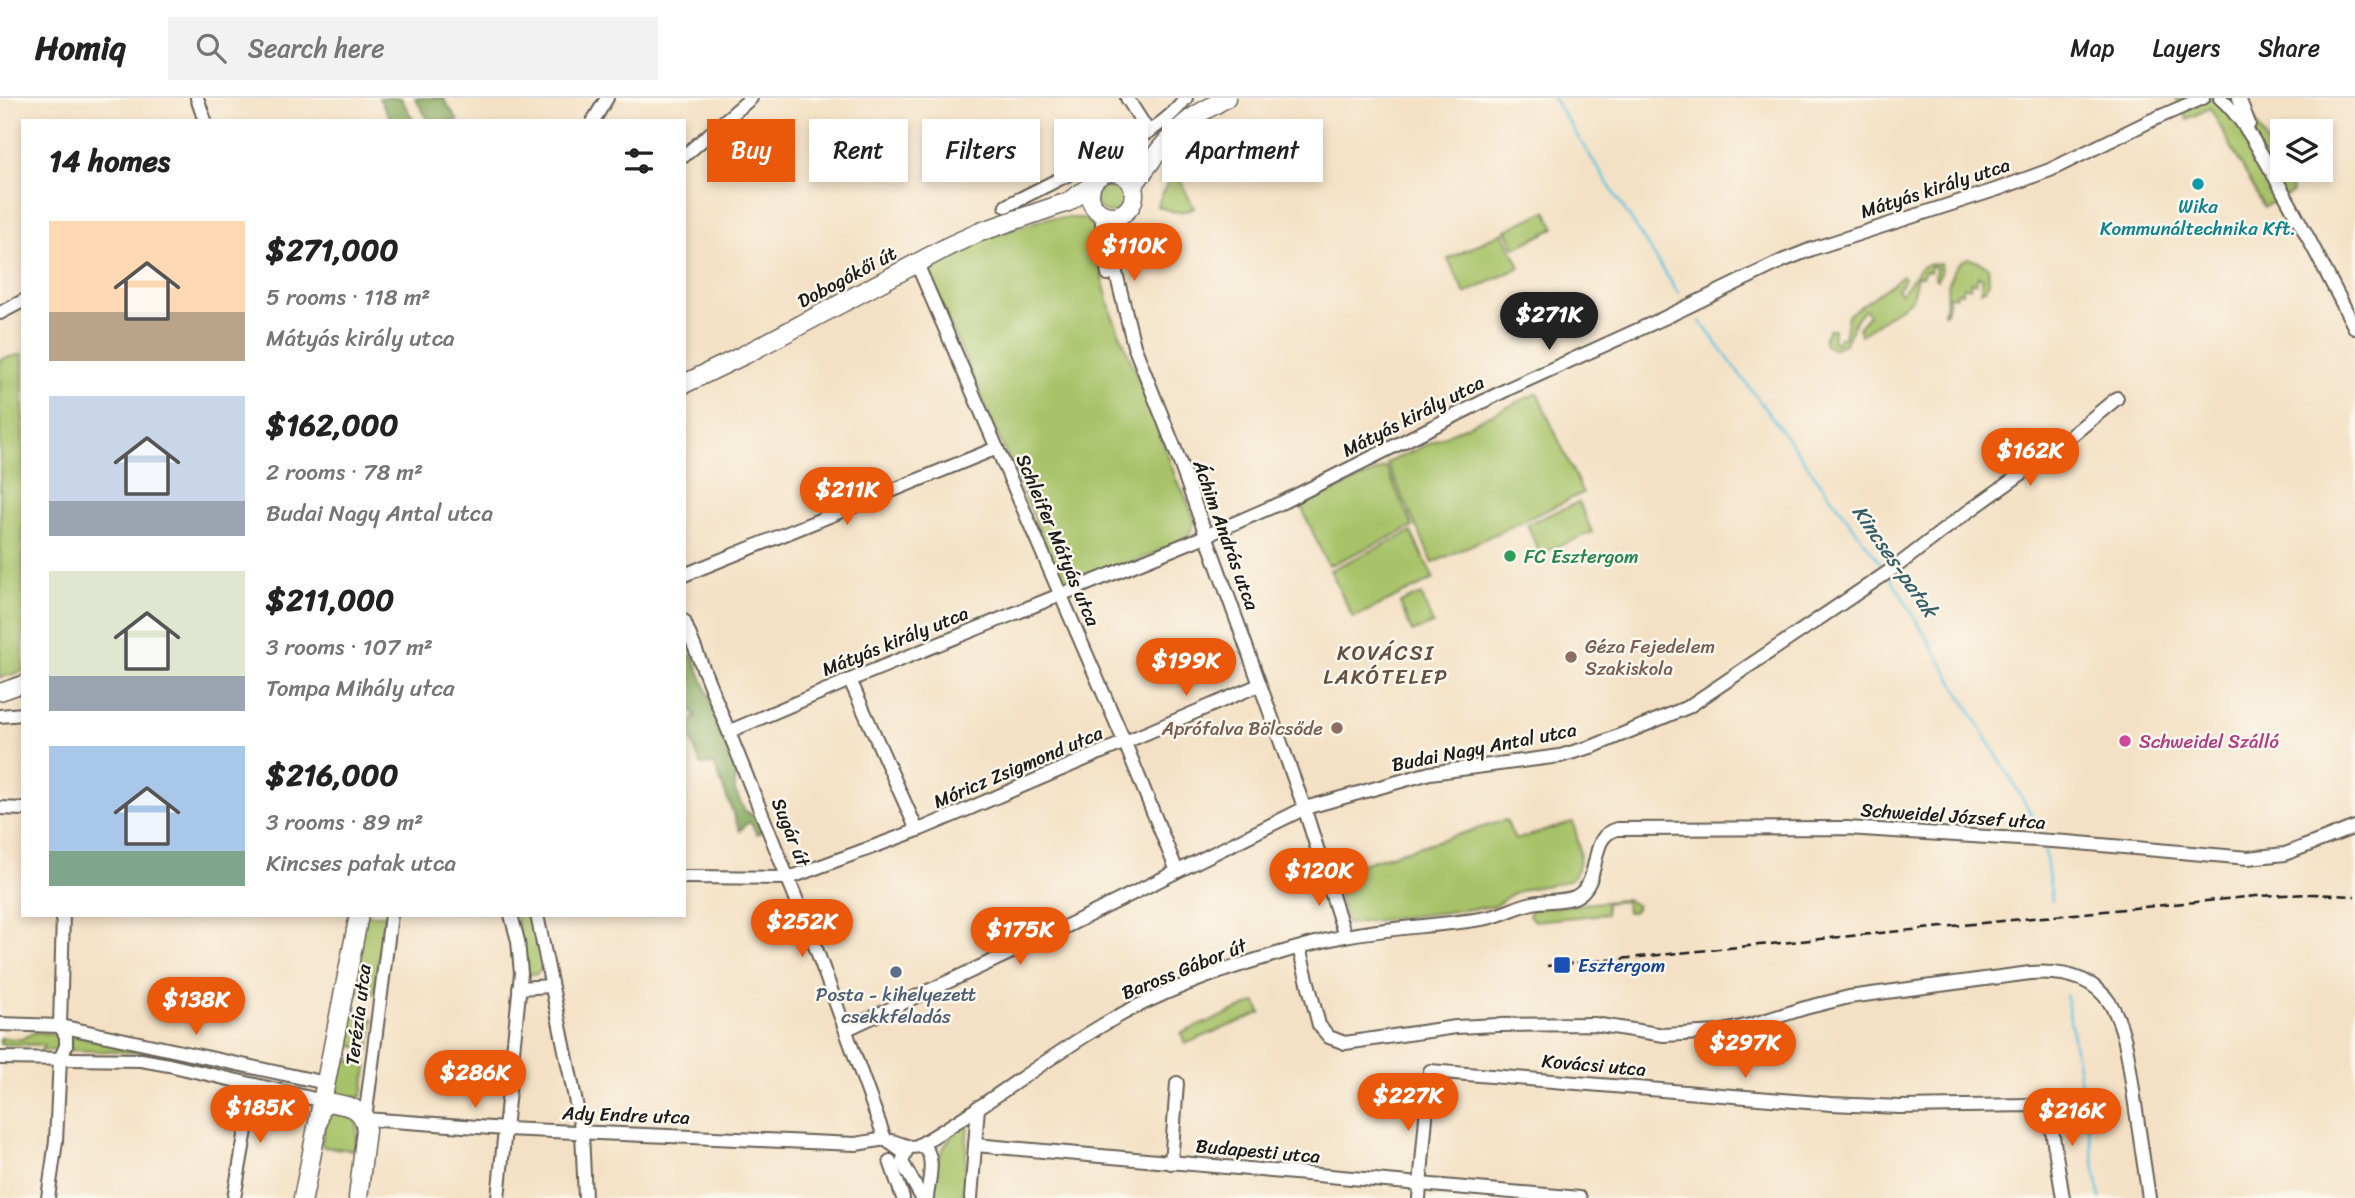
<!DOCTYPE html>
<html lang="en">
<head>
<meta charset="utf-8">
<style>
	:root { --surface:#fff; --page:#f2f2f2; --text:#222; --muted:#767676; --line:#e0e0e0; --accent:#ea580c }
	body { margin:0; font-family:Sriracha,sans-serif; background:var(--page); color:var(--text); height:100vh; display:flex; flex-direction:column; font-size:26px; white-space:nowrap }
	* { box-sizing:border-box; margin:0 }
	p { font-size:23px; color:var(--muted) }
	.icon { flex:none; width:38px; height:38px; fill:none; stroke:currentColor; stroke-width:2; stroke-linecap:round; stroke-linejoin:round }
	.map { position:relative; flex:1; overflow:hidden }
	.side { position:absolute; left:21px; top:21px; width:665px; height:798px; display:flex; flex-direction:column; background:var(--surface); border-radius:0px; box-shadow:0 4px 10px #0003 }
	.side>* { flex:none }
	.hud { position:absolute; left:707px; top:21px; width:665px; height:63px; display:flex; gap:14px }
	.buttons { position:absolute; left:2270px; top:21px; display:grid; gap:14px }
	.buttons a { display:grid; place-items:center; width:63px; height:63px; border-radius:0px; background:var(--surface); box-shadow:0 4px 10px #0003; font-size:35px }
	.price { position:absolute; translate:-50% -60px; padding:0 16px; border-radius:24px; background:var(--accent); color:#fff; font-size:23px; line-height:46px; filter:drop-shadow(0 2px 4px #0008) }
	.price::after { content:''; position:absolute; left:50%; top:42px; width:21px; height:16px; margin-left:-10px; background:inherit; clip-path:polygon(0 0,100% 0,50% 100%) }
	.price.on { background:#222; color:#fff }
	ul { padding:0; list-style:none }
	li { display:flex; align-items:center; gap:21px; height:175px; padding:0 28px }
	li span { display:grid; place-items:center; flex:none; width:196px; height:140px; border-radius:0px; color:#555 }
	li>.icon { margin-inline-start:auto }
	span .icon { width:84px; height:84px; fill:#fffc; stroke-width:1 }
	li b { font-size:30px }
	h2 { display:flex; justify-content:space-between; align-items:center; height:84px; padding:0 28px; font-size:30px }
	.pill { padding:0 24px; border-radius:0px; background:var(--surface); box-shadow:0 4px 10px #0003; font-size:24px; line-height:63px }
	.pill.on { background:var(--accent); color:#fff }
	header { display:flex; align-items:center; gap:42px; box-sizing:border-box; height:98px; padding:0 35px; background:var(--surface); border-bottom:2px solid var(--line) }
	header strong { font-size:33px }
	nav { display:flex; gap:38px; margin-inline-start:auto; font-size:24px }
	.search { width:490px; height:63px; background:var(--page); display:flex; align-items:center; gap:18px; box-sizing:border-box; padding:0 24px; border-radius:0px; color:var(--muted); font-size:26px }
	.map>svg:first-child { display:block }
</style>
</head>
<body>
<header>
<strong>Homiq</strong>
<div class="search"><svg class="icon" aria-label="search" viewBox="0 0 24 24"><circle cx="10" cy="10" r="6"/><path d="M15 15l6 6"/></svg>Search here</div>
<nav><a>Map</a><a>Layers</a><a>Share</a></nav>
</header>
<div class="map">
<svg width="2355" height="1100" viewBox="0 0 2355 1100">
	<rect width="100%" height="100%" fill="#fbf7ec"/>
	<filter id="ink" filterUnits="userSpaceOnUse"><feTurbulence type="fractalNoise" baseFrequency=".0143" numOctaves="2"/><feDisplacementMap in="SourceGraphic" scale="14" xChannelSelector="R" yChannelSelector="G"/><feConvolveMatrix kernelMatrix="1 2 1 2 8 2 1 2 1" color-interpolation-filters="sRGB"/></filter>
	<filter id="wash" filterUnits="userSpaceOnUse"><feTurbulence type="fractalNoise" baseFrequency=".00686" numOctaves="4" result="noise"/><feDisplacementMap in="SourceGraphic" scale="28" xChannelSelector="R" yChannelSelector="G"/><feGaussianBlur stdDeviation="1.57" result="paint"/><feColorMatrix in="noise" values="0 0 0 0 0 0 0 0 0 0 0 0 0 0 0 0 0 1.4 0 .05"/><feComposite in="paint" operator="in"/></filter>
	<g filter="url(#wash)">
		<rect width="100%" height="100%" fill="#f4e1c5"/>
		<g fill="#a7c268" stroke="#626f42" stroke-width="2">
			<polygon points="2175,0 2248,0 2246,5 2293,94 2264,109 2210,10 2187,21"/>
			<path d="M1174 70 1194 110C1180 116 1171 114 1157 108Z"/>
			<circle cx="1112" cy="97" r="18"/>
			<polygon points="1546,113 1555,130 1515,150 1506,132"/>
			<path d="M1047 120H1083L1094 129 1099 143 1102 180 1112 217 1153 315 1177 384 1183 393 1195 424 1189 437 1164 451 1065 492 927 173C945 149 1017 130 1047 120Z"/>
			<polygon points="1503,134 1520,169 1465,196 1448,161"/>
			<path d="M1968 160 1988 168 1989 185 1985 191 1980 193 1983 180 1978 178 1976 185 1971 184 1970 190 1964 188 1962 195 1957 194 1956 199 1949 198 1946 216H1944C1947 196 1947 168 1968 160Z"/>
			<path d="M1940 165 1941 174 1937 182 1935 180 1936 169 1931 168 1930 174 1925 173 1923 178H1917L1912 201 1861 237 1858 230 1869 217 1865 212C1852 222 1853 234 1845 246L1832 251 1824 246V241L1829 231H1834L1833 244 1838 245 1839 240H1844L1848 217 1903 178 1905 180 1903 185 1897 190 1900 195C1920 182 1909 165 1940 165Z"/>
			<polygon points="23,256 23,573 0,580 0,261"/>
			<polygon points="1537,295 1583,395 1433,465 1387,365"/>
			<polygon points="1386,369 1413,429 1328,468 1301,408"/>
			<polygon points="1579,404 1592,434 1540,456 1527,426"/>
			<polygon points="1411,434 1434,481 1353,520 1330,472"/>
			<polygon points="1421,496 1433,526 1412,534 1400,505"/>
			<path d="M1506 722 1515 742 1573 724C1601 816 1535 767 1496 808L1347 826 1332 775Z"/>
			<polygon points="1622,802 1628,802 1637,808 1634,814 1627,814 1626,803 1606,805 1606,816 1534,823 1529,817 1533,811"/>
			<polygon points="364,817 385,817 374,896 349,894"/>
			<polygon points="515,817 533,817 544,869 535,877 527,873"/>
			<polygon points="1256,904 1261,915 1185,946 1181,935"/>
			<polygon points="346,918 374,921 369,951 340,946"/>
			<polygon points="35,934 56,936 58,939 59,948 56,952 41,953 44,947 0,946 0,940 22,941"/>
			<polygon points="69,937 153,954 153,955 70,952"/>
			<polygon points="336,960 366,965 367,971 362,997 357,1001 331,996"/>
			<polygon points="328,1013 349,1017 357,1025 356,1049 352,1052 324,1049 321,1045"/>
			<path d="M968 1024 963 1100H933C930 1069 942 1042 968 1024Z"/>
		</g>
		<g fill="#85a85c" stroke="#50623c" stroke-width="2">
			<polygon points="379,0 401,0 414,23 392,23"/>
			<polygon points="415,0 443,0 458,23 429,23"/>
			<polygon points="693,557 735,664 735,693 745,713 759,720 764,733 757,736 751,725 747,725 740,733 714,666 701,667 686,628 696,619 684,595 684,559"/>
		</g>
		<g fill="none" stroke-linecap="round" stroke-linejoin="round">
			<g stroke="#61c2df" stroke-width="2.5">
				<polyline points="1553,0 1678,195"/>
				<polyline points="1700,223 1884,470"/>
				<polyline points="1890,478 2043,735"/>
				<polyline points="2045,752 2052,803"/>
				<polyline points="2066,897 2100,1100"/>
			</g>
		</g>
	</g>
	<g filter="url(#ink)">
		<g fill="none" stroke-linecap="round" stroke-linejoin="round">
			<defs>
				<g id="minor">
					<polyline points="197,0 205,23"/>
					<polyline points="1127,0 1148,33"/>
					<path d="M2220 0C2241 18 2259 51 2273 76 2302 126 2328 178 2355 230"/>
					<polyline points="2239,0 2249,26"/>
					<polyline points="593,23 607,0"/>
					<polyline points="684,58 751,0"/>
					<path d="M1006 108C1035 93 1064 79 1093 64 1127 46 1163 31 1186 0"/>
					<polyline points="1101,116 1108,176"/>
					<polyline points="1122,116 1116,138 1116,175 1134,248 1175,351 1303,706 1345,838"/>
					<polyline points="917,166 1125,645 1177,773"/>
					<polyline points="0,215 23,203"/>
					<polyline points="684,477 997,350"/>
					<polyline points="684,523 814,845 885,1041 904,1055"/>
					<polyline points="850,582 917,732"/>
					<polyline points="0,618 23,616"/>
					<polyline points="730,633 850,582 1203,439 1283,404 1510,290 1664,220 1782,163 1812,151 1998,91 2050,72 2152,22 2203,0"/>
					<polyline points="0,710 23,711"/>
					<polyline points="684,779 789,780 921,731 1259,587"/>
					<polyline points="391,817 365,1021 506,1031 856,1046 885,1041"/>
					<polyline points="537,817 582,1034 585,1100"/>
					<path d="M1299 850 1319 927 1329 939 1345 945 1456 929 1498 927 1594 926 1664 937 1719 934 1754 926 1805 910 1849 899 2030 875C2120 869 2124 929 2134 999 2139 1033 2144 1066 2149 1100"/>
					<polyline points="519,890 551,888"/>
					<polyline points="0,926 60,928 326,985"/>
					<polyline points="60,928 63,817"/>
					<polyline points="847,931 1061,831 1305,710 1430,675 1560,658 1594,648 1688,609 1897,468 1958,421 2049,356 2117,300"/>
					<polyline points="0,960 141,962 169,967 323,1003"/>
					<path d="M892 1043 910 1049 923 1048C937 1059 928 1084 927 1100"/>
					<path d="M919 1047C982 1011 1039 965 1101 928 1154 896 1214 874 1273 857 1296 850 1321 843 1345 838 1392 829 1440 828 1487 820 1503 817 1517 808 1533 805 1545 802 1563 804 1575 799 1604 785 1586 739 1617 731L1847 730 2067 744 2248 760 2285 756 2355 729"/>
					<polyline points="975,1047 1580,1100"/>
					<polyline points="907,1051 902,1064 922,1100"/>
					<polyline points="890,1063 903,1100"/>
					<polyline points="1171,1065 1177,985"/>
					<polyline points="48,1100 56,1043 60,961 66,948 66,938 60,928"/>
					<polyline points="234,1100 254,987"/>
					<polyline points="498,1100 521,875 518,843 511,817"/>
					<polyline points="971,1100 978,1009"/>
					<polyline points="1419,1100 1430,973 1831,1006 1900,1009 2031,1007 2040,1009 2050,1020 2063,1100"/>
				</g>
				<polyline id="tertiary" points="0,594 23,586"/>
				<g id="secondary">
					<circle cx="1112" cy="96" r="22"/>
					<path d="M1133 88C1150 64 1168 38 1192 20 1202 13 1215 7 1226 0"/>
					<polyline points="684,286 744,257 951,147 980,134 1068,104 1091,88"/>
					<path d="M323 1003C344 1008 364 1006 366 1032L358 1100"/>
					<polyline points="303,1100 359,817"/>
				</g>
			</defs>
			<use href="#minor" stroke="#686157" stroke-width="16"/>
			<use href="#tertiary" stroke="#686157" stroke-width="19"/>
			<use href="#secondary" stroke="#686157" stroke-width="21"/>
			<use href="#minor" stroke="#fff" stroke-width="12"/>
			<use href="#tertiary" stroke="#fff" stroke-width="16"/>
			<use href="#secondary" stroke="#fff" stroke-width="18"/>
			<polyline stroke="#1c1c1c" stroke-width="2.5" stroke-dasharray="10 5" stroke-linecap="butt" points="1547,868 2256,798 2312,796 2355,798"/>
		</g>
	</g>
	<circle fill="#0f9aa8" stroke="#fbf7ec" stroke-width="2.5" cx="2198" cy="86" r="7"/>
	<circle fill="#2e9e5b" stroke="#fbf7ec" stroke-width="2.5" cx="1510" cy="458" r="7"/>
	<g fill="#8d6e63" stroke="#fbf7ec" stroke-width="2.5">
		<circle cx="1571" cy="559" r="7"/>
		<circle cx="1337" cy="630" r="7"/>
	</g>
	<circle fill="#d1479c" stroke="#fbf7ec" stroke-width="2.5" cx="2125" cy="643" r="7"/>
	<rect fill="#1a4fb4" stroke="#fbf7ec" stroke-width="2.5" x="1553" y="858" width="18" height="18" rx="3.5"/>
	<circle fill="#5c6f8a" stroke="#fbf7ec" stroke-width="2.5" cx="896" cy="874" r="7"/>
	<g text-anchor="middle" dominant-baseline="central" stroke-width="5" stroke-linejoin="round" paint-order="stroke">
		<g font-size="19" fill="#1c1c1c" stroke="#fbf7ec">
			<text transform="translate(1935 90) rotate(-18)">Mátyás király utca</text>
			<text transform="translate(847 179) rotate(-28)">Dobogókői út</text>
			<text transform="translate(1413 318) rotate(-27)">Mátyás király utca</text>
			<text transform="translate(1226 437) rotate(70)">Áchim András utca</text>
			<text transform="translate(1058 442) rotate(67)">Schleifer Mátyás utca</text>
			<text transform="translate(895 543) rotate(-22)">Mátyás király utca</text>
			<text transform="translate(1484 649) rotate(-11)">Budai Nagy Antal utca</text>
			<text transform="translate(1018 669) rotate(-23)">Móricz Zsigmond utca</text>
			<text transform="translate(1953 718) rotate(4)">Schweidel József utca</text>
			<text transform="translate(791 734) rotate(68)">Sugár út</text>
			<text transform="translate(1184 871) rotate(-22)">Baross Gábor út</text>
			<text transform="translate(358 917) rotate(-83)">Terézia utca</text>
			<text transform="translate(1594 967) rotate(5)">Kovácsi utca</text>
			<text transform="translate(626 1017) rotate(2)">Ady Endre utca</text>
			<text transform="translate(1258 1053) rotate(5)">Budapesti utca</text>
		</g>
		<g font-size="19" fill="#0d838f" stroke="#fbf7ec">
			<text x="2198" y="108">Wika<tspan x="2198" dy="22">Kommunáltechnika Kft.</tspan></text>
		</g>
		<g font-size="19" fill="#27864d" stroke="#fbf7ec" text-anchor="start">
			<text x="1524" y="458">FC Esztergom</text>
		</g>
		<g font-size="19" fill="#785e54" stroke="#fbf7ec" text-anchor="start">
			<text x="1585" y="548">Géza Fejedelem<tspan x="1585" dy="22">Szakiskola</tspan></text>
			<text x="1323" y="630" text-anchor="end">Aprófalva Bölcsőde</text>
		</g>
		<g font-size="19" fill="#b23c85" stroke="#fbf7ec" text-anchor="start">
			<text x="2139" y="643">Schweidel Szálló</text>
		</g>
		<g font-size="19" fill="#164399" stroke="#fbf7ec" text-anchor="start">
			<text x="1578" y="867">Esztergom</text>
		</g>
		<g font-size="19" fill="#4e5e75" stroke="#fbf7ec">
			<text x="896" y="896">Posta - kihelyezett<tspan x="896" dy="22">csekkfeladás</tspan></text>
		</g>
		<g font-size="21" font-style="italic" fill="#385e6a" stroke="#fbf7ec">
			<text transform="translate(1895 463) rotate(55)">Kincses-patak</text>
		</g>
		<g font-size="21" letter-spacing="2" fill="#624f41" stroke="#fbf7ec">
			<text x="1386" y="555">KOVÁCSI<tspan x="1386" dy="24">LAKÓTELEP</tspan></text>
		</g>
	</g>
</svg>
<div class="buttons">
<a><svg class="icon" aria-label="layers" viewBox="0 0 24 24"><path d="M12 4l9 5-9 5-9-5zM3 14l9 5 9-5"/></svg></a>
</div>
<b class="price" style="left:1134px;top:185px">$110K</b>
<b class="price on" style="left:1549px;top:254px">$271K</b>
<b class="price" style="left:2030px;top:390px">$162K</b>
<b class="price" style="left:847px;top:429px">$211K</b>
<b class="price" style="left:1186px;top:600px">$199K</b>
<b class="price" style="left:1319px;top:810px">$120K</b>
<b class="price" style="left:802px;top:861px">$252K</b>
<b class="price" style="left:1020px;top:869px">$175K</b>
<b class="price" style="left:196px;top:939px">$138K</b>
<b class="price" style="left:1745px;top:982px">$297K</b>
<b class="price" style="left:475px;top:1012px">$286K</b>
<b class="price" style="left:1408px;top:1035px">$227K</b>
<b class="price" style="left:260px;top:1047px">$185K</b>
<b class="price" style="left:2072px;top:1050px">$216K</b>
<div class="hud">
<a class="pill on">Buy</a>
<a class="pill">Rent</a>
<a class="pill">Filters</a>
<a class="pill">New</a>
<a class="pill">Apartment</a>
</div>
<section class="side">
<h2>14 homes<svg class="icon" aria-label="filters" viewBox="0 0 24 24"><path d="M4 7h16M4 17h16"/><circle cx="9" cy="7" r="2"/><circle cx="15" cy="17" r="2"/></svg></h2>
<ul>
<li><span style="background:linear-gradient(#ffd9b3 65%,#b9a48a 0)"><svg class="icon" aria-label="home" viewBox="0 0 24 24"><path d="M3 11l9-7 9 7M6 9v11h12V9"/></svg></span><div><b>$271,000</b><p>5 rooms · 118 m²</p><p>Mátyás király utca</p></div></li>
<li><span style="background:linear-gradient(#c9d6e8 75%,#9aa5b1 0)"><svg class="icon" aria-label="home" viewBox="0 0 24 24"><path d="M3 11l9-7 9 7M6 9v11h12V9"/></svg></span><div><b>$162,000</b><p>2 rooms · 78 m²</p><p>Budai Nagy Antal utca</p></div></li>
<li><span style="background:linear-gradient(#dfe7d0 75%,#9aa5b1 0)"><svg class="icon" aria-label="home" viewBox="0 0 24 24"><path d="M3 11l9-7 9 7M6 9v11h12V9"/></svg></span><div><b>$211,000</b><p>3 rooms · 107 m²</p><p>Tompa Mihály utca</p></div></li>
<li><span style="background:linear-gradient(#a9c7e8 75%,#7fa58c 0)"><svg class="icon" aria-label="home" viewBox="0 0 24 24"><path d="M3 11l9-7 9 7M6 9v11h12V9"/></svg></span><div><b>$216,000</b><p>3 rooms · 89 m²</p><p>Kincses patak utca</p></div></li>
</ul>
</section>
</div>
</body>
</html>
